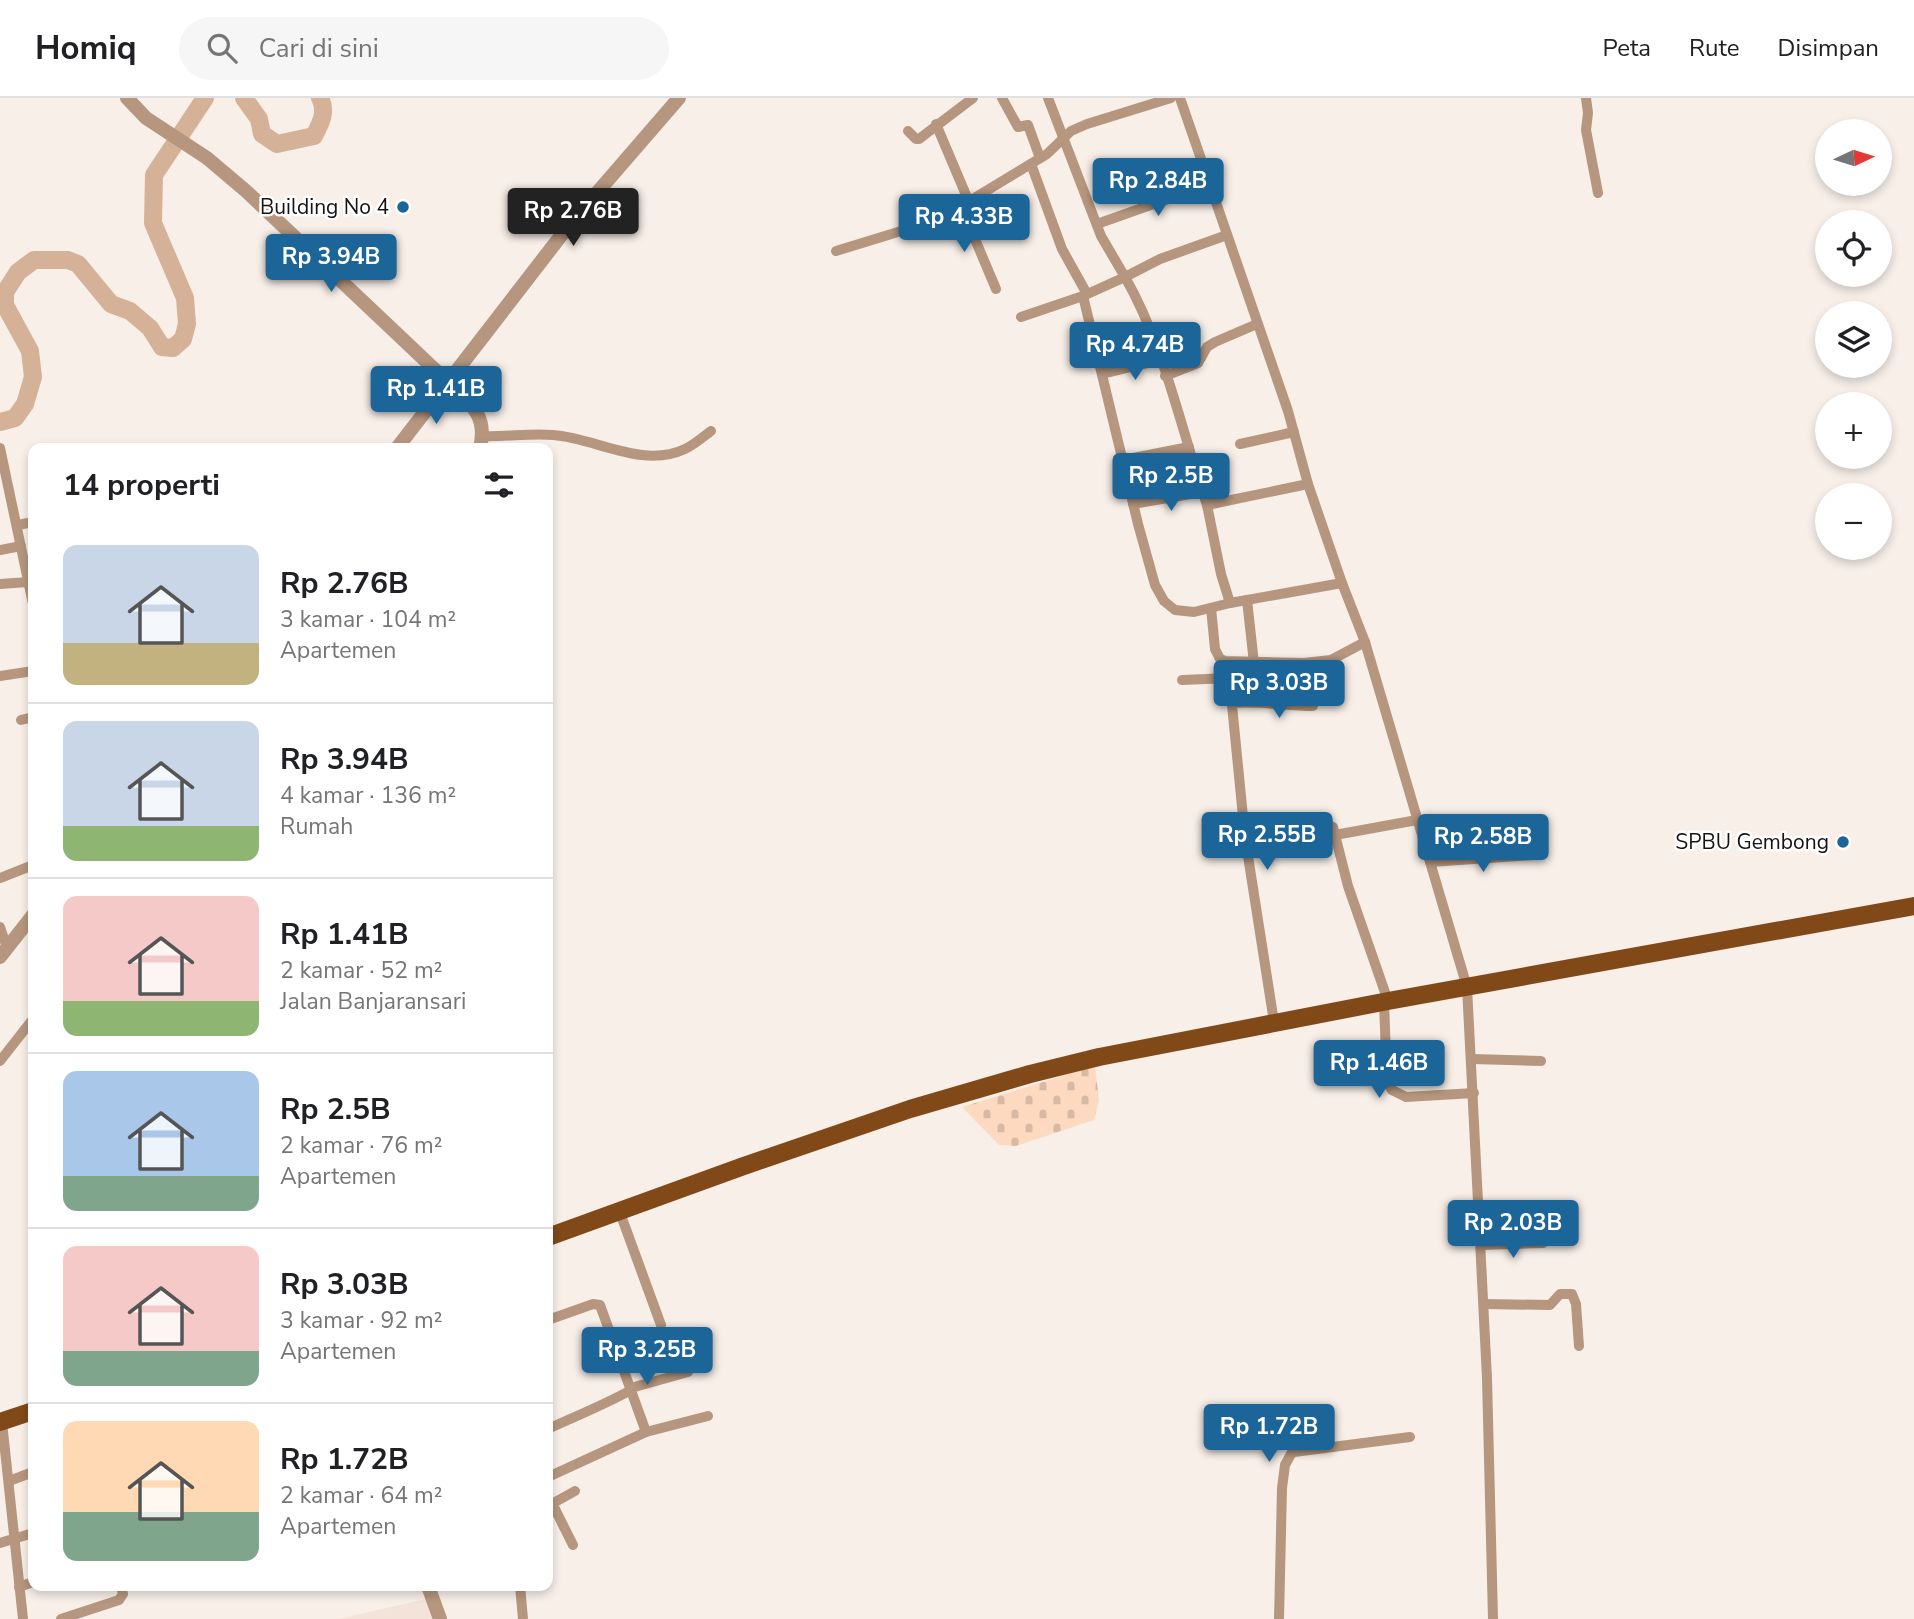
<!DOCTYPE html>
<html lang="id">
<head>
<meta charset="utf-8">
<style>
	:root { --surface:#fff; --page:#f6f6f6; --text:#202124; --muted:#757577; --line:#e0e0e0; --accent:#1c6599 }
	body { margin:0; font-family:"Nunito Sans",sans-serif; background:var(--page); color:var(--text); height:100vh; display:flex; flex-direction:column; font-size:26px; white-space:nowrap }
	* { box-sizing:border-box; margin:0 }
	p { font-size:23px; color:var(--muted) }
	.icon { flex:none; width:38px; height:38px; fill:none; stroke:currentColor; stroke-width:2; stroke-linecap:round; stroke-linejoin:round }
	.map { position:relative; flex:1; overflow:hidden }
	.side { position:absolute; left:28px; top:345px; width:525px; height:1148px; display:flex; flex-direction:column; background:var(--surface); border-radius:14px; box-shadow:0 4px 10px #0003 }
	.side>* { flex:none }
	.needle { width:46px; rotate:86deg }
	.tools { position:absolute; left:1815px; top:21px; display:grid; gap:14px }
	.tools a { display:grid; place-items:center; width:77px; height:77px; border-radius:50%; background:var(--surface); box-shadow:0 4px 10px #0003; font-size:35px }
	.price { position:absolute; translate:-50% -60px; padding:0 16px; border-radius:7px; background:var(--accent); color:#fff; font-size:23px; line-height:46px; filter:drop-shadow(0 2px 4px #0008) }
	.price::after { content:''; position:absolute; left:50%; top:42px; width:21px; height:16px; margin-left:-10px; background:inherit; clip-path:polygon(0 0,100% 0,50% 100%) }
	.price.active { background:#222; color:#fff }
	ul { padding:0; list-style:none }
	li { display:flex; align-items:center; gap:21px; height:175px; padding:0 35px }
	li+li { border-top:2px solid var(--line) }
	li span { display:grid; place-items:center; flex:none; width:196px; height:140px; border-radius:14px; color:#555 }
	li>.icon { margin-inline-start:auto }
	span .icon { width:84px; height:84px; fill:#fffc; stroke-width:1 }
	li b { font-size:30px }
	h2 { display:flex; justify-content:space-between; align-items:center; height:84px; padding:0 35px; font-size:30px }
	header { display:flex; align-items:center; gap:42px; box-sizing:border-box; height:98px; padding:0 35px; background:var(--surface); border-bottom:2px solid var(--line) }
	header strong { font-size:33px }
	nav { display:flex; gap:38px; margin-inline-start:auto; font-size:24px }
	.search { width:490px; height:63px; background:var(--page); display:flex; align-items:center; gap:18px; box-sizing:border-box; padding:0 24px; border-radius:38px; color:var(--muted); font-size:26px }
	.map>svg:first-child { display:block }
</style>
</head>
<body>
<header>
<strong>Homiq</strong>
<div class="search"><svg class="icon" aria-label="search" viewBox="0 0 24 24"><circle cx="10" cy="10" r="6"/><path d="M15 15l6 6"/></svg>Cari di sini</div>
<nav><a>Peta</a><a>Rute</a><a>Disimpan</a></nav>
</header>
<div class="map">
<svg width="1914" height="1521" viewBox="0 0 1914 1521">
	<defs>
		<pattern id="cemetery-stones" width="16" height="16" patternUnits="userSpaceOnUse" patternTransform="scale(1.75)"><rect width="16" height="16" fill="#fdd9c0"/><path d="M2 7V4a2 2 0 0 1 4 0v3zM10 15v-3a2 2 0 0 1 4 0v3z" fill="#d8b9a4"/></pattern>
	</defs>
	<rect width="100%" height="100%" fill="#f8efe9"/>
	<polygon fill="#f3e3d8" points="426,1501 433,1521 339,1521"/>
	<polygon fill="url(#cemetery-stones)" points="1095,968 1099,1002 1094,1022 1016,1048 999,1047 962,1009"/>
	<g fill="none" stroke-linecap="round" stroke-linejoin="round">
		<g stroke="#d5b197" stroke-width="18">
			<path d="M244 0 259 21 262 36 277 46 314 38C321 25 327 13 320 0"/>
			<polyline points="0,324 15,320 25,306 33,279 30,253 5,207 5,194 18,174 34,162 68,162 78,166 111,206 130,213 150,230 162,249 173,250 183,241 187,226 185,200 153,125 154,77 205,0"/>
		</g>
		<g stroke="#b6967e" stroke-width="10">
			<polyline points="1002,0 1018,29 1028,27 1040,60"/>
			<polyline points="1048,0 1101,138 1125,179 1083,198 1138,426 1155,487 1164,503 1175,512 1194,514 1230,505 1342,485"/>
			<polyline points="1180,0 1288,313 1308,386 1342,485 1365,544 1467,889 1487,1280 1493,1521"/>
			<polyline points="1586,0 1588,15 1586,32 1598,95"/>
			<polyline points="936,26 969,104"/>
			<polyline points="908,33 916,41 919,41 973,0"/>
			<polyline points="1031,66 1062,151 1087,196"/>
			<polyline points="961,108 996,191"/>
			<polyline points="1097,126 1210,86"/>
			<path d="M1227 137 1160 161 1125 179C1165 249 1181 332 1207 407L1308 386"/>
			<polyline points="836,153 911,130 953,113 1047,56 1071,33 1087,26 1171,0"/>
			<polyline points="1021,219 1083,198"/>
			<polyline points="1102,276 1160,262"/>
			<polyline points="1165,278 1198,265 1207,249 1215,244 1257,226"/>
			<path d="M483 338C506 339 530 335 553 337 596 340 642 371 685 351 694 347 703 339 711 333"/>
			<polyline points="1240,346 1294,334"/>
			<polyline points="0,350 33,506"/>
			<polyline points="1123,362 1189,349"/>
			<polyline points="1133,406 1202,394"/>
			<polyline points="1207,407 1221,476 1230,505"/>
			<polyline points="18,427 33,424"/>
			<polyline points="0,452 21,448"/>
			<polyline points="0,486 28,484"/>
			<polyline points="1247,502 1254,565 1253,602"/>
			<polyline points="1211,510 1215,551 1220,561 1225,563 1304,565 1331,562 1365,544"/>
			<polyline points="0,578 33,573"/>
			<polyline points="1182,582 1254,579"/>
			<polyline points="21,622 33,619"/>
			<polyline points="1335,737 1417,722"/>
			<polyline points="1245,739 1324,725 1333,729 1348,788 1388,903"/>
			<polyline points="1430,764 1534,757"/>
			<polyline points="0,780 33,767"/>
			<polyline points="0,829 7,850"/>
			<polyline points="1384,904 1387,984 1392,992 1406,999 1474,995"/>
			<path d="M1274 924 1245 739 1232 607 1233 605C1260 603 1286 608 1313 608"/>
			<polyline points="1472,961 1541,963"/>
			<polyline points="0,963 33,921"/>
			<polyline points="619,1112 661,1227"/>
			<polyline points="1481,1147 1543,1145"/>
			<polyline points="1484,1206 1550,1207 1560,1196 1572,1196 1576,1206 1579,1248"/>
			<polyline points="548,1222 593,1206 600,1207 646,1334 548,1379"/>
			<polyline points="631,1290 688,1274"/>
			<polyline points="2,1324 23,1521"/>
			<path d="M548 1331C576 1318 604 1307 631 1292"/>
			<polyline points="646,1334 708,1318"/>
			<polyline points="9,1383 33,1374"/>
			<polyline points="552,1405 573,1447"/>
			<polyline points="548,1408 575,1393"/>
			<polyline points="0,1445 33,1435"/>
			<polyline points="520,1488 523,1521"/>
			<polyline points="19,1489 33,1484"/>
			<polyline points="61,1521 119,1502 123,1496 121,1488"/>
			<polyline points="1279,1521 1282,1390 1285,1367 1291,1356 1294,1354 1410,1339"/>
		</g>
		<g stroke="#b6967e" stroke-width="14">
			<path d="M127 0 146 20 207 60 246 93 448 284C470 306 488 316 480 350"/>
			<polyline points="397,350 570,126 679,0"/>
			<polyline points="0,859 33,817"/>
			<polyline points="428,1488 440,1521"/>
		</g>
		<g stroke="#814917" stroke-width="18">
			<polyline points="548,1139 741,1069 910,1011 1030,976 1099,959 1388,903 1914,808"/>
			<polyline points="0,1324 33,1313"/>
		</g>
	</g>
	<g fill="#1c6599" stroke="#fff" stroke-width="2.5">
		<circle cx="403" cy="109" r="7"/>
		<circle cx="1843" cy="744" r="7"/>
	</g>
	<g text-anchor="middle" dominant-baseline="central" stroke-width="5" stroke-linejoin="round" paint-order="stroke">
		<g font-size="21" fill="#161311" stroke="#fff" text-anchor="end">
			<text x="389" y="109">Building No 4</text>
			<text x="1829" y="744">SPBU Gembong</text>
		</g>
	</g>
</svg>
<div class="tools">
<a><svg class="needle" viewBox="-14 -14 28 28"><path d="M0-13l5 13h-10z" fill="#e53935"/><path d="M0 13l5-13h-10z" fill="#757577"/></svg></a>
<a><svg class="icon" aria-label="locate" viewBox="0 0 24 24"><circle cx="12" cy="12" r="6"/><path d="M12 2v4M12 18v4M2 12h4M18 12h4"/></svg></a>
<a><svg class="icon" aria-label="layers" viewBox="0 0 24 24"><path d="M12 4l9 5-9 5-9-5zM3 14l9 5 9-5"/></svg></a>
<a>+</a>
<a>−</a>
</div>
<b class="price" style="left:1158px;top:120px">Rp 2.84B</b>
<b class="price active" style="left:573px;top:150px">Rp 2.76B</b>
<b class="price" style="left:964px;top:156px">Rp 4.33B</b>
<b class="price" style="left:331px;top:196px">Rp 3.94B</b>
<b class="price" style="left:1135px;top:284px">Rp 4.74B</b>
<b class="price" style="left:436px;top:328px">Rp 1.41B</b>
<b class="price" style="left:1171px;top:415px">Rp 2.5B</b>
<b class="price" style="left:1279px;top:622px">Rp 3.03B</b>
<b class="price" style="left:1267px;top:774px">Rp 2.55B</b>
<b class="price" style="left:1483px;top:776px">Rp 2.58B</b>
<b class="price" style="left:1379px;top:1002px">Rp 1.46B</b>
<b class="price" style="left:1513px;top:1162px">Rp 2.03B</b>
<b class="price" style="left:647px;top:1289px">Rp 3.25B</b>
<b class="price" style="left:1269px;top:1366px">Rp 1.72B</b>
<section class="side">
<h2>14 properti<svg class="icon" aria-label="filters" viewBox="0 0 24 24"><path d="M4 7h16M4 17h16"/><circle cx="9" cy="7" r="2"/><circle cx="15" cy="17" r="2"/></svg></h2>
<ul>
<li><span style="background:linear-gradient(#c9d6e8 70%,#c2b280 0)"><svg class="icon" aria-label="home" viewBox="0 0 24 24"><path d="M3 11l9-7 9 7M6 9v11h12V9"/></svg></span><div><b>Rp 2.76B</b><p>3 kamar · 104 m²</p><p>Apartemen</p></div></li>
<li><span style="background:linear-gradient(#c9d6e8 75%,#8fb573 0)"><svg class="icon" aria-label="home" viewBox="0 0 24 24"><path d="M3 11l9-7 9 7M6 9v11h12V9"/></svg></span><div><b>Rp 3.94B</b><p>4 kamar · 136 m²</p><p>Rumah</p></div></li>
<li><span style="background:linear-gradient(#f6c9c9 75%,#8fb573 0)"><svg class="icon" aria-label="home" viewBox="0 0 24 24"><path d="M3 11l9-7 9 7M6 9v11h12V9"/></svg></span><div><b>Rp 1.41B</b><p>2 kamar · 52 m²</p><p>Jalan Banjaransari</p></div></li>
<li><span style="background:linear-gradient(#a9c7e8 75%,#7fa58c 0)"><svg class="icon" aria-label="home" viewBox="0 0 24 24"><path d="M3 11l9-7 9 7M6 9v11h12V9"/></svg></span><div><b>Rp 2.5B</b><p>2 kamar · 76 m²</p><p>Apartemen</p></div></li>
<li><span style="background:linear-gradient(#f6c9c9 75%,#7fa58c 0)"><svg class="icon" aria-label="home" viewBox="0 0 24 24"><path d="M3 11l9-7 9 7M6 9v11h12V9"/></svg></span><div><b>Rp 3.03B</b><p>3 kamar · 92 m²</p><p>Apartemen</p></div></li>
<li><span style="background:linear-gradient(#ffd9b3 65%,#7fa58c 0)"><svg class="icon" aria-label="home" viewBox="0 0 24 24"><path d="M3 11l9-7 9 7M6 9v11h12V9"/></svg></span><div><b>Rp 1.72B</b><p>2 kamar · 64 m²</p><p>Apartemen</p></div></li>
</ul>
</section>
</div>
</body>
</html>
